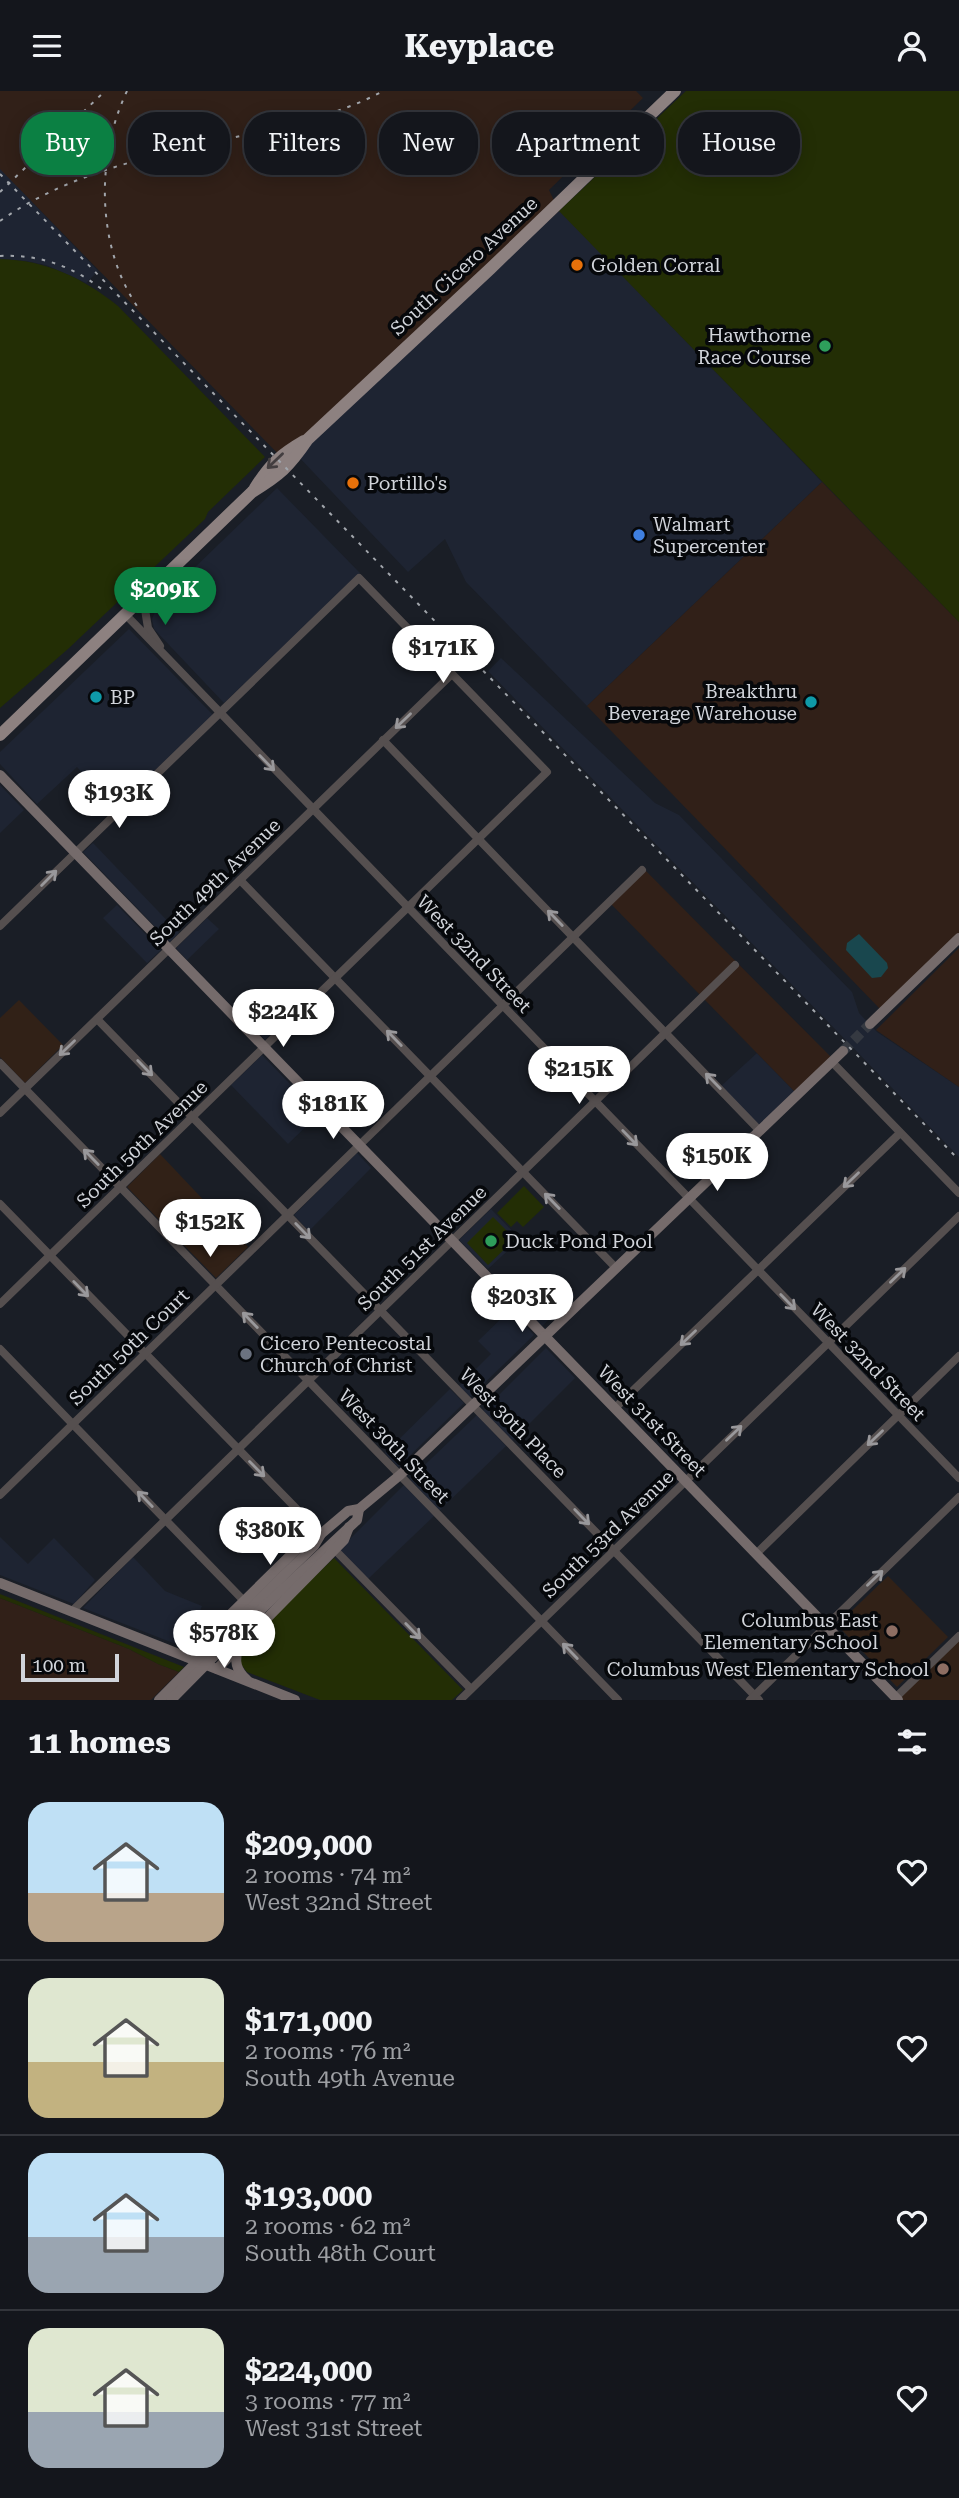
<!DOCTYPE html>
<html lang="en">
<head>
<meta charset="utf-8">
<style>
	:root { --surface:#14161c; --page:#1d1f25; --text:#f1f3f6; --muted:#9d9fa3; --line:#33353b; --accent:#0b8043 }
	body { margin:0; font-family:"Roboto Serif",serif; background:var(--page); color:var(--text); height:100vh; display:flex; flex-direction:column; font-size:26px; white-space:nowrap }
	* { box-sizing:border-box; margin:0 }
	p { font-size:23px; color:var(--muted) }
	.icon { flex:none; width:38px; height:38px; fill:none; stroke:currentColor; stroke-width:2; stroke-linecap:round; stroke-linejoin:round }
	.map { position:relative; height:1609px; overflow:hidden }
	.details { display:flex; flex-direction:column; background:var(--surface); flex:1 }
	.details>* { flex:none }
	.guide { position:absolute; left:21px; top:21px; width:917px; height:63px; display:flex; gap:14px }
	.scale { position:absolute; left:21px; bottom:18px; width:98px; box-sizing:border-box; padding-left:7px; border:4px solid #d1d4da; border-top:0; font-size:19px; line-height:24px; white-space:nowrap; color:#d1d4da; -webkit-text-stroke:5px #06080b; paint-order:stroke }
	.price { position:absolute; translate:-50% -60px; padding:0 16px; border-radius:24px; background:#fff; color:#222; font-size:23px; line-height:46px; filter:drop-shadow(0 2px 4px #0008) }
	.price::after { content:''; position:absolute; left:50%; top:42px; width:21px; height:16px; margin-left:-10px; background:inherit; clip-path:polygon(0 0,100% 0,50% 100%) }
	.price.active { background:var(--accent); color:#fff }
	ul { padding:0; list-style:none }
	li { display:flex; align-items:center; gap:21px; height:175px; padding:0 28px }
	li+li { border-top:2px solid var(--line) }
	li span { display:grid; place-items:center; flex:none; width:196px; height:140px; border-radius:21px; color:#555 }
	li>.icon { margin-inline-start:auto }
	span .icon { width:84px; height:84px; fill:#fffc; stroke-width:1 }
	li b { font-size:30px }
	h2 { display:flex; justify-content:space-between; align-items:center; height:84px; padding:0 28px; font-size:30px }
	.tag { padding:0 24px; border-radius:28px; background:var(--surface); box-shadow:0 4px 18px #0003,0 0 0 2px var(--line); font-size:24px; line-height:63px }
	.tag.active { background:var(--accent); color:#fff }
	header { display:flex; justify-content:space-between; align-items:center; height:91px; padding:0 28px; background:var(--surface); font-size:32px; font-weight:700 }
	.map>svg:first-child { display:block }
</style>
</head>
<body>
<header><svg class="icon" aria-label="menu" viewBox="0 0 24 24"><path d="M4 6h16M4 12h16M4 18h16"/></svg>Keyplace<svg class="icon" aria-label="person" viewBox="0 0 24 24"><circle cx="12" cy="8" r="4"/><path d="M4 21q1-7 8-7t8 7"/></svg></header>
<div class="map">
<svg width="959" height="1609" viewBox="0 0 959 1609">
	<rect width="100%" height="100%" fill="#1a1e26"/>
	<g fill="#1e2432">
		<polygon points="0,0 18,96 98,180 86,192 46,174 26,170 0,168"/>
		<polygon points="559,119 822,391 587,615 466,491 445,448 408,481 296,363"/>
		<polygon points="277,397 360,482 224,612 154,538 152,528 159,511"/>
		<polygon points="129,538 213,624 115,717 77,676 37,713 0,673 0,661"/>
		<polygon points="501,567 655,712 679,724 852,901 859,922 877,941 959,996 959,1066 488,580"/>
		<polygon points="0,694 24,719 0,742"/>
		<polygon points="93,752 179,842 170,851 83,761"/>
		<polygon points="117,814 161,859 147,872 103,827"/>
		<polygon points="207,827 219,838 187,869 176,857"/>
		<polygon points="280,901 296,918 265,949 249,932"/>
		<polygon points="757,962 796,1002 760,1037 720,996"/>
		<polygon points="262,964 319,1023 288,1053 231,994"/>
		<polygon points="357,1062 371,1077 309,1140 294,1124"/>
		<polygon points="491,1118 520,1148 488,1178 459,1149"/>
		<polygon points="558,1187 575,1204 542,1235 526,1219"/>
		<polygon points="510,1219 534,1244 470,1306 459,1295 491,1263 478,1250"/>
		<polygon points="546,1257 575,1287 512,1350 483,1320"/>
		<polygon points="450,1298 464,1312 398,1376 385,1362"/>
		<polygon points="477,1324 506,1355 439,1420 410,1388"/>
		<polygon points="404,1394 434,1425 368,1488 339,1459"/>
		<polygon points="0,1446 28,1473 54,1447 95,1489 74,1513 0,1484"/>
		<polygon points="133,1466 165,1500 202,1515 186,1557 83,1517"/>
	</g>
	<g fill="#312018">
		<polygon points="0,0 636,0 643,7 549,99 559,120 286,371 0,78"/>
		<polygon points="822,391 959,531 959,842 880,918 587,615"/>
		<polygon points="645,779 832,967 796,1002 611,813"/>
		<polygon points="959,857 959,996 876,939"/>
		<polygon points="0,1507 129,1558 158,1573 179,1581 151,1609 0,1609"/>
	</g>
	<g fill="#312117">
		<polygon points="19,909 63,954 25,992 0,966 0,927"/>
		<polygon points="160,1063 248,1156 216,1187 127,1096"/>
		<polygon points="888,1485 948,1546 897,1596 837,1534"/>
		<polygon points="959,1548 959,1609 900,1609 898,1607"/>
	</g>
	<g fill="#232e05">
		<polygon points="686,0 959,0 959,531 559,120"/>
		<path d="M0 168C46 169 83 187 118 215L265 366 208 421 205 428 68 558 0 617Z"/>
		<polygon points="524,1095 544,1116 523,1136 517,1130 511,1136 497,1122"/>
		<polygon points="493,1126 515,1148 488,1174 467,1152"/>
		<polygon points="334,1467 463,1599 452,1609 320,1609 247,1581 241,1573 238,1563 249,1548"/>
		<polygon points="0,1503 184,1576 179,1581 158,1573 129,1558 0,1507"/>
	</g>
	<polygon fill="#19474e" points="859,843 887,872 888,877 881,886 872,887 846,859 847,852"/>
	<g fill="none" stroke-linecap="round" stroke-linejoin="round">
		<polyline stroke="#353941" stroke-width="10" stroke-dasharray="10 5" stroke-linecap="butt" points="843,960 870,933"/>
		<g stroke="#554f4f" stroke-width="8">
			<polyline points="143,506 148,537 160,555"/>
			<polyline points="125,523 959,1387"/>
			<polyline points="383,649 760,1040"/>
			<polyline points="240,789 616,1177"/>
			<polyline points="0,835 359,487 547,681 0,1213"/>
			<polyline points="97,928 759,1609"/>
			<polyline points="832,971 959,1102"/>
			<polyline points="0,972 618,1609"/>
			<polyline points="0,1022 452,583"/>
			<polyline points="0,1113 321,1443"/>
			<polyline points="0,1258 244,1510"/>
			<polyline points="615,1317 900,1042"/>
			<polyline points="0,1404 642,779"/>
			<polyline points="335,1459 471,1598"/>
			<polyline points="756,1463 959,1265"/>
			<polyline points="71,1521 735,874"/>
			<polyline points="895,1607 959,1545"/>
			<polyline points="460,1609 959,1125"/>
			<polyline points="750,1609 959,1406"/>
		</g>
		<g stroke="#756b6b" stroke-width="10">
			<polyline points="0,684 898,1609"/>
			<polyline points="870,933 959,847"/>
			<polyline points="0,1492 295,1609"/>
			<polyline points="248,1519 314,1455 321,1443 348,1420 359,1418 400,1384 843,960"/>
			<polyline points="253,1526 357,1429 359,1418"/>
			<path d="M239 1557C233 1570 237 1580 247 1589"/>
			<polyline points="187,1566 306,1449 321,1443"/>
			<polyline points="217,1578 344,1449 349,1436"/>
		</g>
		<g stroke="#8d8180" stroke-width="12">
			<path d="M255 397C270 373 280 364 304 350"/>
			<path d="M0 644 252 401C280 384 289 376 308 348L490 178 675 0"/>
		</g>
		<g stroke="#a2a6ac" stroke-width="2" stroke-dasharray="3.5 7" stroke-linecap="butt">
			<path d="M127 0C96 65 96 154 137 215"/>
			<polyline points="0,83 959,1069"/>
			<polyline points="0,101 105,0"/>
			<path d="M0 130C77 76 172 61 262 40 304 30 345 21 383 0"/>
			<path d="M0 165C39 163 73 175 104 200"/>
		</g>
		<g stroke="#756b6b" stroke-width="10">
			<polyline points="159,1609 248,1519"/>
			<polyline points="171,1609 253,1526"/>
		</g>
	</g>
	<defs><path id="oneway-shaft" d="M-6 0H5M1.5-3L5.5 0L1.5 3" fill="none" stroke-width="1.6" stroke-linecap="round" stroke-linejoin="round" transform="scale(1.75)"/></defs>
	<use stroke="#433e40" href="#oneway-shaft" transform="translate(275 370) rotate(136)"/>
	<g stroke="#99989b">
		<use href="#oneway-shaft" transform="translate(403 630) rotate(136)"/>
		<use href="#oneway-shaft" transform="translate(267 672) rotate(46)"/>
		<use href="#oneway-shaft" transform="translate(49 787) rotate(-45)"/>
		<use href="#oneway-shaft" transform="translate(555 827) rotate(-134)"/>
		<use href="#oneway-shaft" transform="translate(394 947) rotate(-134)"/>
		<use href="#oneway-shaft" transform="translate(67 957) rotate(136)"/>
		<use href="#oneway-shaft" transform="translate(145 977) rotate(46)"/>
		<use href="#oneway-shaft" transform="translate(713 990) rotate(-134)"/>
		<use href="#oneway-shaft" transform="translate(630 1047) rotate(46)"/>
		<use href="#oneway-shaft" transform="translate(91 1066) rotate(-134)"/>
		<use href="#oneway-shaft" transform="translate(851 1089) rotate(136)"/>
		<use href="#oneway-shaft" transform="translate(552 1110) rotate(-134)"/>
		<use href="#oneway-shaft" transform="translate(303 1140) rotate(46)"/>
		<use href="#oneway-shaft" transform="translate(898 1184) rotate(-44)"/>
		<use href="#oneway-shaft" transform="translate(81 1198) rotate(46)"/>
		<use href="#oneway-shaft" transform="translate(788 1211) rotate(46)"/>
		<use href="#oneway-shaft" transform="translate(250 1229) rotate(-134)"/>
		<use href="#oneway-shaft" transform="translate(688 1247) rotate(136)"/>
		<use href="#oneway-shaft" transform="translate(734 1342) rotate(-44)"/>
		<use href="#oneway-shaft" transform="translate(875 1347) rotate(136)"/>
		<use href="#oneway-shaft" transform="translate(257 1378) rotate(45)"/>
		<use href="#oneway-shaft" transform="translate(145 1408) rotate(-134)"/>
		<use href="#oneway-shaft" transform="translate(582 1426) rotate(46)"/>
		<use href="#oneway-shaft" transform="translate(875 1487) rotate(-44)"/>
		<use href="#oneway-shaft" transform="translate(413 1540) rotate(46)"/>
		<use href="#oneway-shaft" transform="translate(570 1560) rotate(-134)"/>
	</g>
	<g fill="#e8710a" stroke="#06080b" stroke-width="2.5">
		<circle cx="577" cy="174" r="7"/>
		<circle cx="353" cy="392" r="7"/>
	</g>
	<g fill="#2e9e5b" stroke="#06080b" stroke-width="2.5">
		<circle cx="825" cy="255" r="7"/>
		<circle cx="491" cy="1150" r="7"/>
	</g>
	<circle fill="#3f7fe0" stroke="#06080b" stroke-width="2.5" cx="639" cy="444" r="7"/>
	<g fill="#0f9aa8" stroke="#06080b" stroke-width="2.5">
		<circle cx="96" cy="606" r="7"/>
		<circle cx="811" cy="611" r="7"/>
	</g>
	<circle fill="#6b7280" stroke="#06080b" stroke-width="2.5" cx="246" cy="1263" r="7"/>
	<g fill="#8d6e63" stroke="#06080b" stroke-width="2.5">
		<circle cx="892" cy="1540" r="7"/>
		<circle cx="943" cy="1578" r="7"/>
	</g>
	<g text-anchor="middle" dominant-baseline="central" stroke-width="7" stroke-linejoin="round" paint-order="stroke">
		<g font-size="19" fill="#d1d4da" stroke="#06080b" text-anchor="start">
			<text x="591" y="174">Golden Corral</text>
			<text x="811" y="244" text-anchor="end">Hawthorne<tspan x="811" dy="22">Race Course</tspan></text>
			<text x="367" y="392">Portillo's</text>
			<text x="653" y="433">Walmart<tspan x="653" dy="22">Supercenter</tspan></text>
			<text x="797" y="600" text-anchor="end">Breakthru<tspan x="797" dy="22">Beverage Warehouse</tspan></text>
			<text x="110" y="606">BP</text>
			<text x="505" y="1150">Duck Pond Pool</text>
			<text x="260" y="1252">Cicero Pentecostal<tspan x="260" dy="22">Church of Christ</tspan></text>
			<text x="878" y="1529" text-anchor="end">Columbus East<tspan x="878" dy="22">Elementary School</tspan></text>
			<text x="929" y="1578" text-anchor="end">Columbus West Elementary School</text>
		</g>
		<g font-size="19" fill="#d1d4da" stroke="#06080b">
			<text transform="translate(464 175) rotate(-43)">South Cicero Avenue</text>
			<text transform="translate(215 791) rotate(-44)">South 49th Avenue</text>
			<text transform="translate(474 863) rotate(46)">West 32nd Street</text>
			<text transform="translate(142 1053) rotate(-44)">South 50th Avenue</text>
			<text transform="translate(422 1157) rotate(-44)">South 51st Avenue</text>
			<text transform="translate(129 1256) rotate(-44)">South 50th Court</text>
			<text transform="translate(868 1271) rotate(46)">West 32nd Street</text>
			<text transform="translate(652 1330) rotate(46)">West 31st Street</text>
			<text transform="translate(513 1332) rotate(46)">West 30th Place</text>
			<text transform="translate(394 1355) rotate(46)">West 30th Street</text>
			<text transform="translate(608 1443) rotate(-44)">South 53rd Avenue</text>
		</g>
	</g>
</svg>
<div class="scale">100 m</div>
<b class="price active" style="left:165px;top:536px">$209K</b>
<b class="price" style="left:443px;top:594px">$171K</b>
<b class="price" style="left:119px;top:739px">$193K</b>
<b class="price" style="left:283px;top:958px">$224K</b>
<b class="price" style="left:579px;top:1015px">$215K</b>
<b class="price" style="left:333px;top:1050px">$181K</b>
<b class="price" style="left:717px;top:1102px">$150K</b>
<b class="price" style="left:210px;top:1168px">$152K</b>
<b class="price" style="left:522px;top:1243px">$203K</b>
<b class="price" style="left:270px;top:1476px">$380K</b>
<b class="price" style="left:224px;top:1579px">$578K</b>
<div class="guide">
<a class="tag active">Buy</a>
<a class="tag">Rent</a>
<a class="tag">Filters</a>
<a class="tag">New</a>
<a class="tag">Apartment</a>
<a class="tag">House</a>
</div>
</div>
<section class="details">
<h2>11 homes<svg class="icon" aria-label="filters" viewBox="0 0 24 24"><path d="M4 7h16M4 17h16"/><circle cx="9" cy="7" r="2"/><circle cx="15" cy="17" r="2"/></svg></h2>
<ul>
<li><span style="background:linear-gradient(#bfe0f5 65%,#b9a48a 0)"><svg class="icon" aria-label="home" viewBox="0 0 24 24"><path d="M3 11l9-7 9 7M6 9v11h12V9"/></svg></span><div><b>$209,000</b><p>2 rooms · 74 m²</p><p>West 32nd Street</p></div><svg class="icon" aria-label="heart" viewBox="0 0 24 24"><path d="M12 20l-8-8c-3-5 5-10 8-4 3-6 11-1 8 4z"/></svg></li>
<li><span style="background:linear-gradient(#dfe7d0 60%,#c2b280 0)"><svg class="icon" aria-label="home" viewBox="0 0 24 24"><path d="M3 11l9-7 9 7M6 9v11h12V9"/></svg></span><div><b>$171,000</b><p>2 rooms · 76 m²</p><p>South 49th Avenue</p></div><svg class="icon" aria-label="heart" viewBox="0 0 24 24"><path d="M12 20l-8-8c-3-5 5-10 8-4 3-6 11-1 8 4z"/></svg></li>
<li><span style="background:linear-gradient(#bfe0f5 60%,#9aa5b1 0)"><svg class="icon" aria-label="home" viewBox="0 0 24 24"><path d="M3 11l9-7 9 7M6 9v11h12V9"/></svg></span><div><b>$193,000</b><p>2 rooms · 62 m²</p><p>South 48th Court</p></div><svg class="icon" aria-label="heart" viewBox="0 0 24 24"><path d="M12 20l-8-8c-3-5 5-10 8-4 3-6 11-1 8 4z"/></svg></li>
<li><span style="background:linear-gradient(#dfe7d0 60%,#9aa5b1 0)"><svg class="icon" aria-label="home" viewBox="0 0 24 24"><path d="M3 11l9-7 9 7M6 9v11h12V9"/></svg></span><div><b>$224,000</b><p>3 rooms · 77 m²</p><p>West 31st Street</p></div><svg class="icon" aria-label="heart" viewBox="0 0 24 24"><path d="M12 20l-8-8c-3-5 5-10 8-4 3-6 11-1 8 4z"/></svg></li>
</ul>
</section>
</body>
</html>
